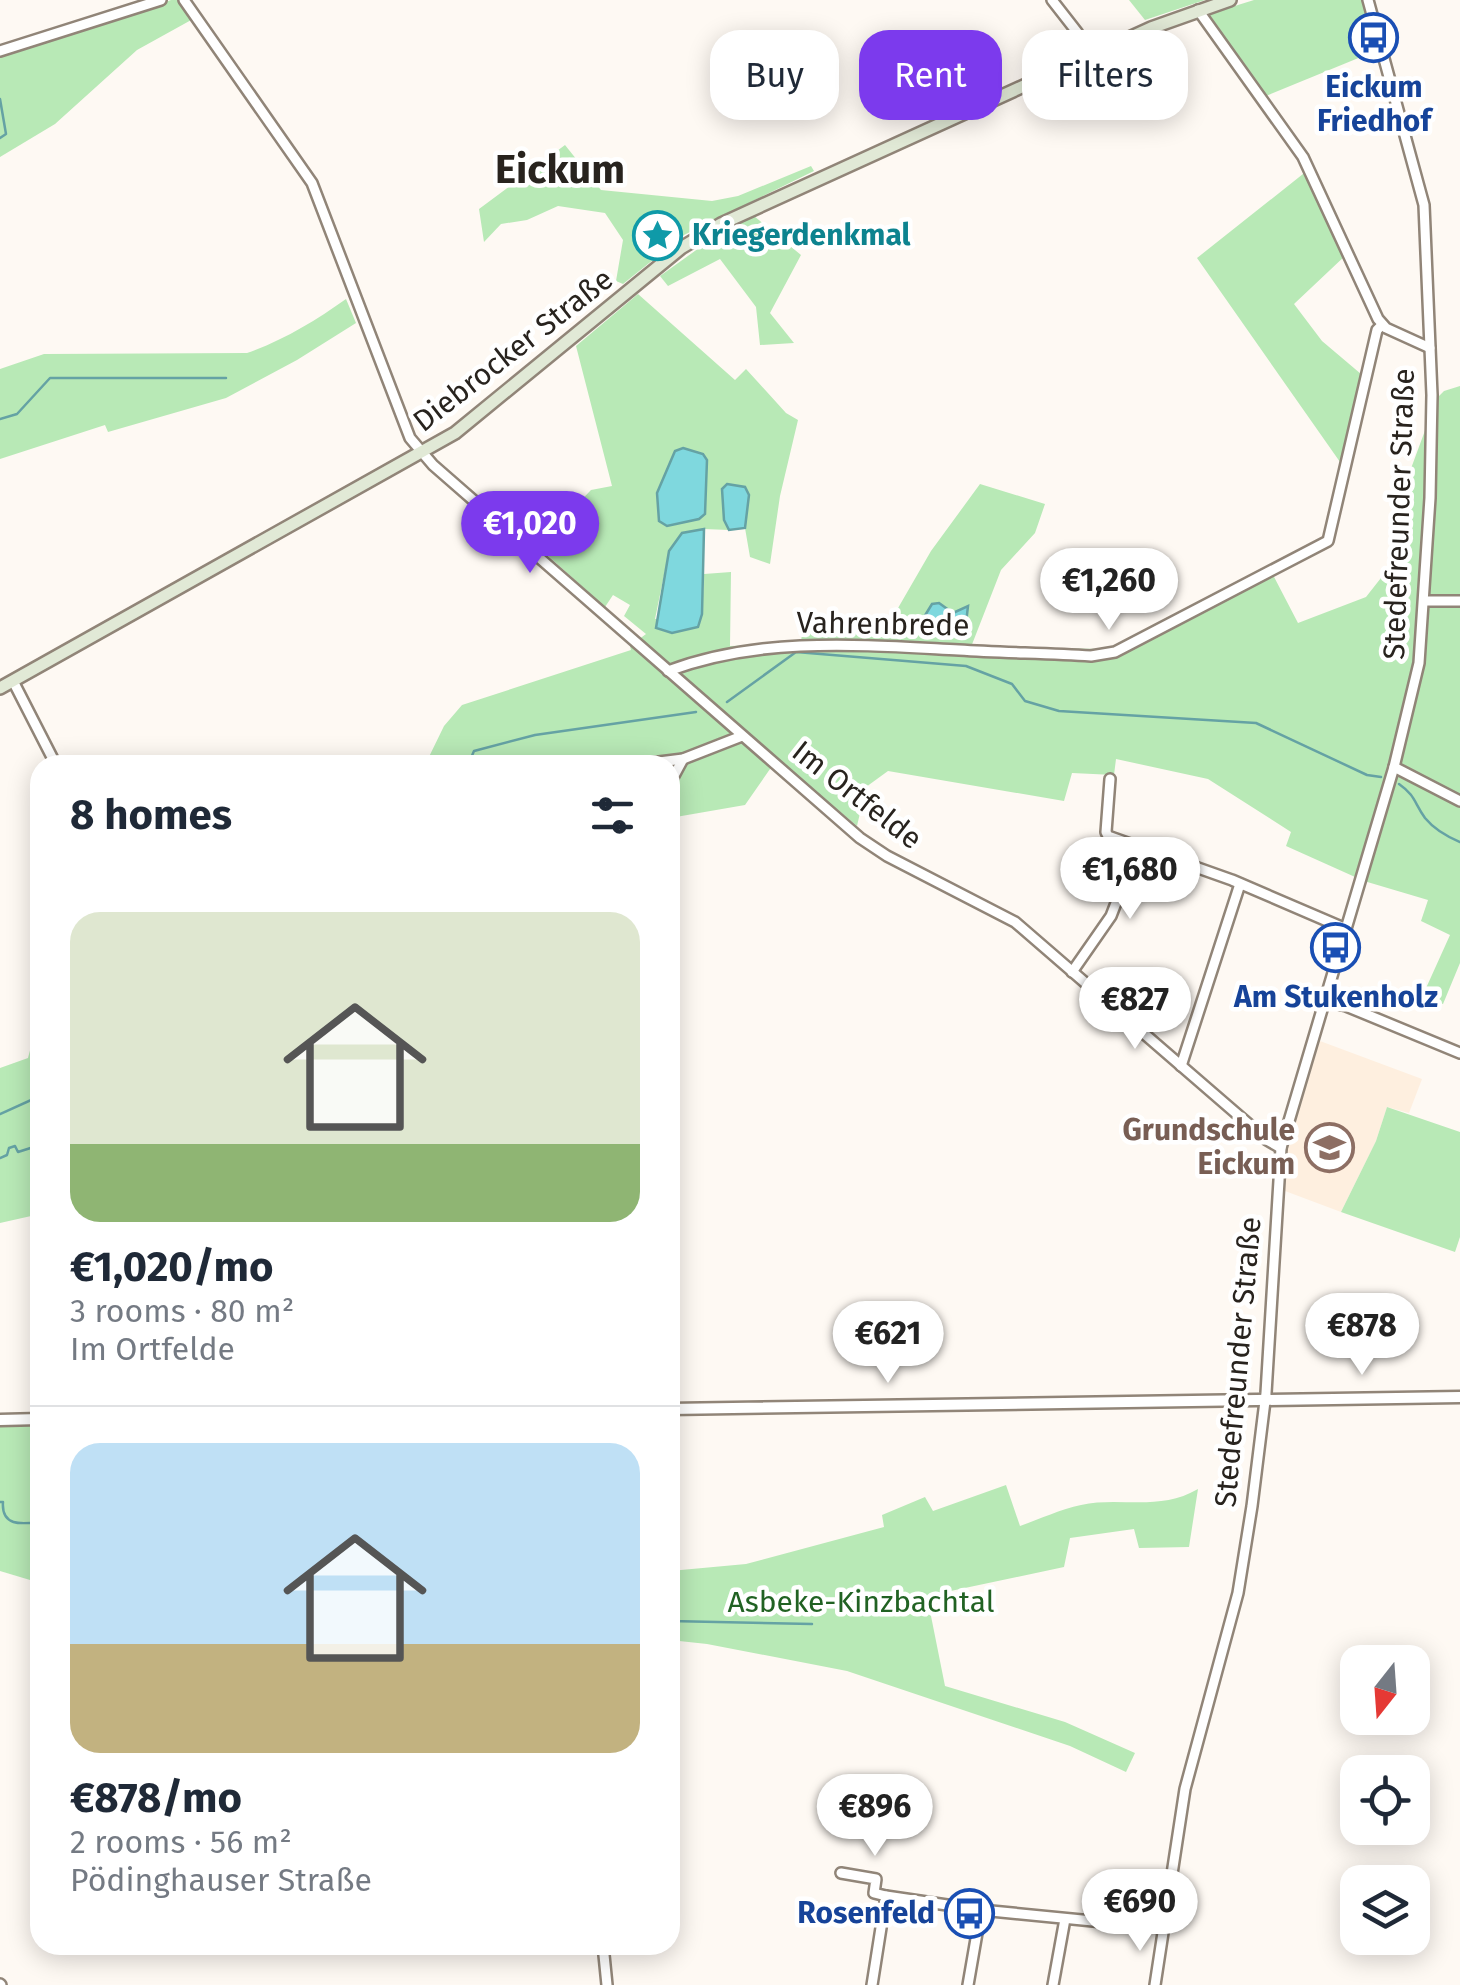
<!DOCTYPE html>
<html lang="en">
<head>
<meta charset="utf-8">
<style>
	:root { --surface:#fff; --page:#f2f2f3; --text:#1f2937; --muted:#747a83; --line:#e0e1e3; --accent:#7c3aed }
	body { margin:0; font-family:"Fira Sans",sans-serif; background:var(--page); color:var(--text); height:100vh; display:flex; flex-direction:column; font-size:38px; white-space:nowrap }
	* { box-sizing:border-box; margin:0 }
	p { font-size:32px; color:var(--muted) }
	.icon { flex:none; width:55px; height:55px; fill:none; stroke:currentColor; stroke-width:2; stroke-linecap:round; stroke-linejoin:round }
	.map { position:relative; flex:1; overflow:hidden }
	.drawer { position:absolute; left:30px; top:755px; width:650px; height:1200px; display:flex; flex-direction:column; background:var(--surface); border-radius:30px; box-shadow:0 5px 25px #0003 }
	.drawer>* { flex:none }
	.hud { position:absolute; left:710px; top:30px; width:600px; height:90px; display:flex; gap:20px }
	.needle { width:65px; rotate:197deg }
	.buttons { position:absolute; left:1340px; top:1645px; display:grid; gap:20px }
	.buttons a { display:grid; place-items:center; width:90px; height:90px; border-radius:20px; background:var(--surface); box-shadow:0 5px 25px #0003; font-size:50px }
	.price { position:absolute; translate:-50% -85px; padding:0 22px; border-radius:35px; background:#fff; color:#222; font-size:32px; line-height:65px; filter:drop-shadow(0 2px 5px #0008) }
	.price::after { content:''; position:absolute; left:50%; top:60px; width:30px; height:22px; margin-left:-15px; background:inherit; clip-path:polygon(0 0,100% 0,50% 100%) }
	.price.selected { background:var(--accent); color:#fff }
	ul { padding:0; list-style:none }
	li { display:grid; align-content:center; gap:20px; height:530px; padding:0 40px }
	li+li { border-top:2px solid var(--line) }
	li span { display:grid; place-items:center; height:310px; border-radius:30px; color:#555 }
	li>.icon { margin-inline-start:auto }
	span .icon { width:180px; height:180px; fill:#fffc; stroke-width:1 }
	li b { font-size:42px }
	h2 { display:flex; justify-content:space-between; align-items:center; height:120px; padding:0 40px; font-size:42px }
	.pill { padding:0 35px; border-radius:30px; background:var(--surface); box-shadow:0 5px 25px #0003; font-size:35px; line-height:90px }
	.pill.selected { background:var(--accent); color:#fff }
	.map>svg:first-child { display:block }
</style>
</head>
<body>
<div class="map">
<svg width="1460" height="1985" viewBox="0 0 1460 1985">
	<rect width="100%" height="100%" fill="#fef9f3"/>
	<polygon fill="#feefdf" points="1320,1041 1422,1079 1409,1113 1387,1107 1376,1141 1341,1212 1285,1191 1286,1154"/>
	<g fill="#b8e9b6">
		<polygon points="171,0 180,0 193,19 137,50 55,124 0,157 0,53 106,23"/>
		<polygon points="1129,0 1205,0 1145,20"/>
		<polygon points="1254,0 1364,0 1378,50 1266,96 1209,14"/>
		<polygon points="565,145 601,190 712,201 738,196 811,166 814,171 684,235 623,284 616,281 623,240 605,213 558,206 527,220 501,224 484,242 479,209"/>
		<polygon points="1308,170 1347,254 1294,304 1322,341 1361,374 1340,462 1197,258"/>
		<polygon points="754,216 801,255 770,313 794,343 760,345 756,307 720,259 668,286 660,276 713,238"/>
		<polygon points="638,294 735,380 746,369 786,413 798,420 780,496 770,564 750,557 745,528 749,495 722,490 724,520 729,530 704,529 669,551 655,619 702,614 704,574 731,572 730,646 801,644 802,631 883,634 931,551 980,484 1045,504 1035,533 1001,570 971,647 1110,649 1138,633 1145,635 1272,573 1298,623 1366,597 1410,541 1406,482 1437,398 1444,391 1460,386 1460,963 1443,1004 1422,997 1450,935 1421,921 1428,900 1364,881 1286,846 1291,832 1208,779 1116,759 1114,775 1072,773 1064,801 888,771 866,787 857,826 777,759 745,805 670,818 670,765 425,765 444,726 462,705 631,650 630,646 646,634 624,616 630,605 613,595 605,607 537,546 591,490 612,486 576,346"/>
		<path d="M346 299 356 323 297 360 226 398 108 432 105 425 0 459V369L44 354 247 353C284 340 315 321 346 299Z"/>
		<polygon points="40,1012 40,1214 0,1223 0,1068 28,1058"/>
		<polygon points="1387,1107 1460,1132 1460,1237 1455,1252 1341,1212 1376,1141"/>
		<polygon points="0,1413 40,1414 40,1583 0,1571"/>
		<path d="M1006 1485 1020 1526C1040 1519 1061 1509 1081 1505 1119 1496 1159 1512 1198 1489L1189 1547 1139 1548 1134 1529 1070 1538 1064 1567 927 1596 945 1686 1065 1722 1135 1753 1126 1772 1070 1746 847 1671 707 1644 670 1640V1571L746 1564 884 1527 882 1515 925 1497 933 1511Z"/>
	</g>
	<g fill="#7fd8de" stroke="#65a2a4" stroke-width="2.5">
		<polygon points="683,448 703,454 707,460 705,514 699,519 667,526 659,521 657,493 675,451"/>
		<polygon points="727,484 745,487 749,495 745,528 729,530 724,520 722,489"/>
		<polygon points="704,529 702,614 698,627 672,633 656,628 669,551 682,533"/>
		<polygon points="939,603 953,613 968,606 965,632 927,629 921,622 932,604"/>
	</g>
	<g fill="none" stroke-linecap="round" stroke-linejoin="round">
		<g stroke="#65a2a4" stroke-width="2.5">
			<polyline points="0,99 6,134 0,138"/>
			<polyline points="0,419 17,414 50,378 226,378"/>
			<polyline points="727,702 796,652 966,666 1012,684 1025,701 1059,711 1256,723 1367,775 1381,777"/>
			<polyline points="468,765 474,751 535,735 696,712"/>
			<path d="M1399 784C1416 796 1414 803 1425 818 1434 829 1448 837 1460 842"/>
			<polyline points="0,1114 40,1096"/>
			<polyline points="0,1158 7,1155 9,1148 15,1146 18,1152 40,1145"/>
			<path d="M0 1502H3C1 1527 22 1524 40 1522"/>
			<polyline points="670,1621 812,1624"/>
		</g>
		<defs>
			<g id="minor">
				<polyline points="184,0 312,183 410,438 433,465 860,838 887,856 1015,922 1267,1140 1281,1148"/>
				<polyline points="1052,0 1077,32 1090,55"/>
				<polyline points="1198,10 1303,157 1378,319 1386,328 1430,348"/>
				<polyline points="0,51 161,0"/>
				<polyline points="1425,601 1460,601"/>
				<path d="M668 671C761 636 862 645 959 650 1003 653 1047 653 1091 656L1115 652 1328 541 1377 330 1382 325"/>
				<polyline points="13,681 56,765"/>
				<polyline points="635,765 683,759 742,736"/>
				<polyline points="1394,767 1460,801"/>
				<polyline points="1110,779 1106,832 1108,836 1232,880 1346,929"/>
				<polyline points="670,783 683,759"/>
				<polyline points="1072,972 1111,916 1138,846"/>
				<polyline points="1325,1001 1346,1006 1460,1053"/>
				<polyline points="1181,1066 1240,884"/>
				<polyline points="841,1873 876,1879 874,1893 886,1896"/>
				<polyline points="603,1945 607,1985"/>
				<polyline points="0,1984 1,1985"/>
				<polyline points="872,1985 886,1896 981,1910 1164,1928"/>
				<polyline points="968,1985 981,1910"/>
				<polyline points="1053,1985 1065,1919"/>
				<polyline points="1155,1985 1185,1789 1238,1593 1252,1506 1266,1393 1281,1148 1394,767 1419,663 1430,498 1432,395 1424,205 1368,0"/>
			</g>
			<g id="tertiary">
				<polyline points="670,1409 1460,1397"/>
				<polyline points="0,1420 40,1419"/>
			</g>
			<polyline id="secondary" points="0,688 455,433 681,248 721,224 1151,28 1230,0"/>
		</defs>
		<use href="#minor" stroke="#918578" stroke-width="14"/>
		<use href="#tertiary" stroke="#918578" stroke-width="15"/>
		<use href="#secondary" stroke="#918578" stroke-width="16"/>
		<use href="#minor" stroke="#fff" stroke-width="9"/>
		<use href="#tertiary" stroke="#fff" stroke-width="10"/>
		<use href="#secondary" stroke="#e1e9d6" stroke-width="11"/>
	</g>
	<defs>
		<symbol id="bus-ring" viewBox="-11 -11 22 22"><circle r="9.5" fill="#fff" stroke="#1a4fb4" stroke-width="1.5"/><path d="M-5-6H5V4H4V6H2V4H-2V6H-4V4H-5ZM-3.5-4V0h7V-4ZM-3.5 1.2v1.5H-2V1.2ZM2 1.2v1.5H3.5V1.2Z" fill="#1a4fb4"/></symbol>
		<symbol id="sight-ring" viewBox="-11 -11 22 22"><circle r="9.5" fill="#fff" stroke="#0f9aa8" stroke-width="1.5"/><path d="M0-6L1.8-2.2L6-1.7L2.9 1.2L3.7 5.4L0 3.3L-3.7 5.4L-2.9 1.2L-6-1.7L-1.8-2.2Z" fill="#0f9aa8"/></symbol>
		<symbol id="school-ring" viewBox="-11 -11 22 22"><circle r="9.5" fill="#fff" stroke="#8d6e63" stroke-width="1.5"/><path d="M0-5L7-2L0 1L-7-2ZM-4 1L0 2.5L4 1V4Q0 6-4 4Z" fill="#8d6e63"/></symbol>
	</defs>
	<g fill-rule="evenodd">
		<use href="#bus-ring" x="1346" y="10" width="55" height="55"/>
		<use href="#sight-ring" x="630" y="208" width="55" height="55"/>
		<use href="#bus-ring" x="1308" y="920" width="55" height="55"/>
		<use href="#school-ring" x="1302" y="1120" width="55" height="55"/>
		<use href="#bus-ring" x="942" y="1886" width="55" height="55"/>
	</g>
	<g text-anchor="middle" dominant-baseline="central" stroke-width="9" stroke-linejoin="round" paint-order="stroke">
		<g font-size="30" font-weight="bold" fill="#164399" stroke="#fff">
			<text x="1374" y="87">Eickum<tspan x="1374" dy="34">Friedhof</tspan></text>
			<text x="1336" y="997">Am Stukenholz</text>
			<text x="935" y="1913" text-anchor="end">Rosenfeld</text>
		</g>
		<g font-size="30" font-weight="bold" fill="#0d838f" stroke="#fff" text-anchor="start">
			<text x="692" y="235">Kriegerdenkmal</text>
		</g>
		<g font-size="30" fill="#28231e" stroke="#fff">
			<text transform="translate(513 350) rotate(-38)">Diebrocker Straße</text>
			<text transform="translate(1399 514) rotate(-88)">Stedefreunder Straße</text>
			<text transform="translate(883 624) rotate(1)">Vahrenbrede</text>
			<text transform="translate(857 795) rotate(38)">Im Ortfelde</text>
			<text transform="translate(1238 1362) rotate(-85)">Stedefreunder Straße</text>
		</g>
		<g font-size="30" font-weight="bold" fill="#785e54" stroke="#fff" text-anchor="end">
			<text x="1295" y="1130">Grundschule<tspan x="1295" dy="34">Eickum</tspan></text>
		</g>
		<g font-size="30" fill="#216223" stroke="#fff">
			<text x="861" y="1602">Asbeke-Kinzbachtal</text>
		</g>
		<g font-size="40" font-weight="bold" fill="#28231e" stroke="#fff">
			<text x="560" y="170">Eickum</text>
		</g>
	</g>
</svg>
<div class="buttons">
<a><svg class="needle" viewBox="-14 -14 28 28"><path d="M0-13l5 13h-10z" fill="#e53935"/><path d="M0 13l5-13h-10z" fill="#747a83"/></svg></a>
<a><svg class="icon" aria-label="locate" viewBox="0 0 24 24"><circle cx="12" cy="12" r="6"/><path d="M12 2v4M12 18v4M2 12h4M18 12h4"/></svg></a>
<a><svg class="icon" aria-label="layers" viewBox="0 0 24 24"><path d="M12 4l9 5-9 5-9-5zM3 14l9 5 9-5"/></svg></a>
</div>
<b class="price selected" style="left:530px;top:576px">€1,020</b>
<b class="price" style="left:1109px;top:633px">€1,260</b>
<b class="price" style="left:1130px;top:922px">€1,680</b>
<b class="price" style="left:1135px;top:1052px">€827</b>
<b class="price" style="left:1362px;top:1378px">€878</b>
<b class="price" style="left:888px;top:1386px">€621</b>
<b class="price" style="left:875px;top:1859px">€896</b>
<b class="price" style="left:1140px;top:1954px">€690</b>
<div class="hud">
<a class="pill">Buy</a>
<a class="pill selected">Rent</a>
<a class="pill">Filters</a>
</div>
<section class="drawer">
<h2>8 homes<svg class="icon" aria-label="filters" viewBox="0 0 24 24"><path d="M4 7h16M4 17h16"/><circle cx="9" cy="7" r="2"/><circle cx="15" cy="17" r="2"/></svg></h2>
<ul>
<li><span style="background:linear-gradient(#dfe7d0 75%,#8fb573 0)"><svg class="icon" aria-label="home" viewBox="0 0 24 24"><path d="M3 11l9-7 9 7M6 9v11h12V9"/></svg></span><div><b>€1,020/mo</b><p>3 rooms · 80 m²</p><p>Im Ortfelde</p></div></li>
<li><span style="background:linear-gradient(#bfe0f5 65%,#c2b280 0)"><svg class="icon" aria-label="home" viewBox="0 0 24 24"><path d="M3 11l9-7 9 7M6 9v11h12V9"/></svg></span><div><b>€878/mo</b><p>2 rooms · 56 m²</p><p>Pödinghauser Straße</p></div></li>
</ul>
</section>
</div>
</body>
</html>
